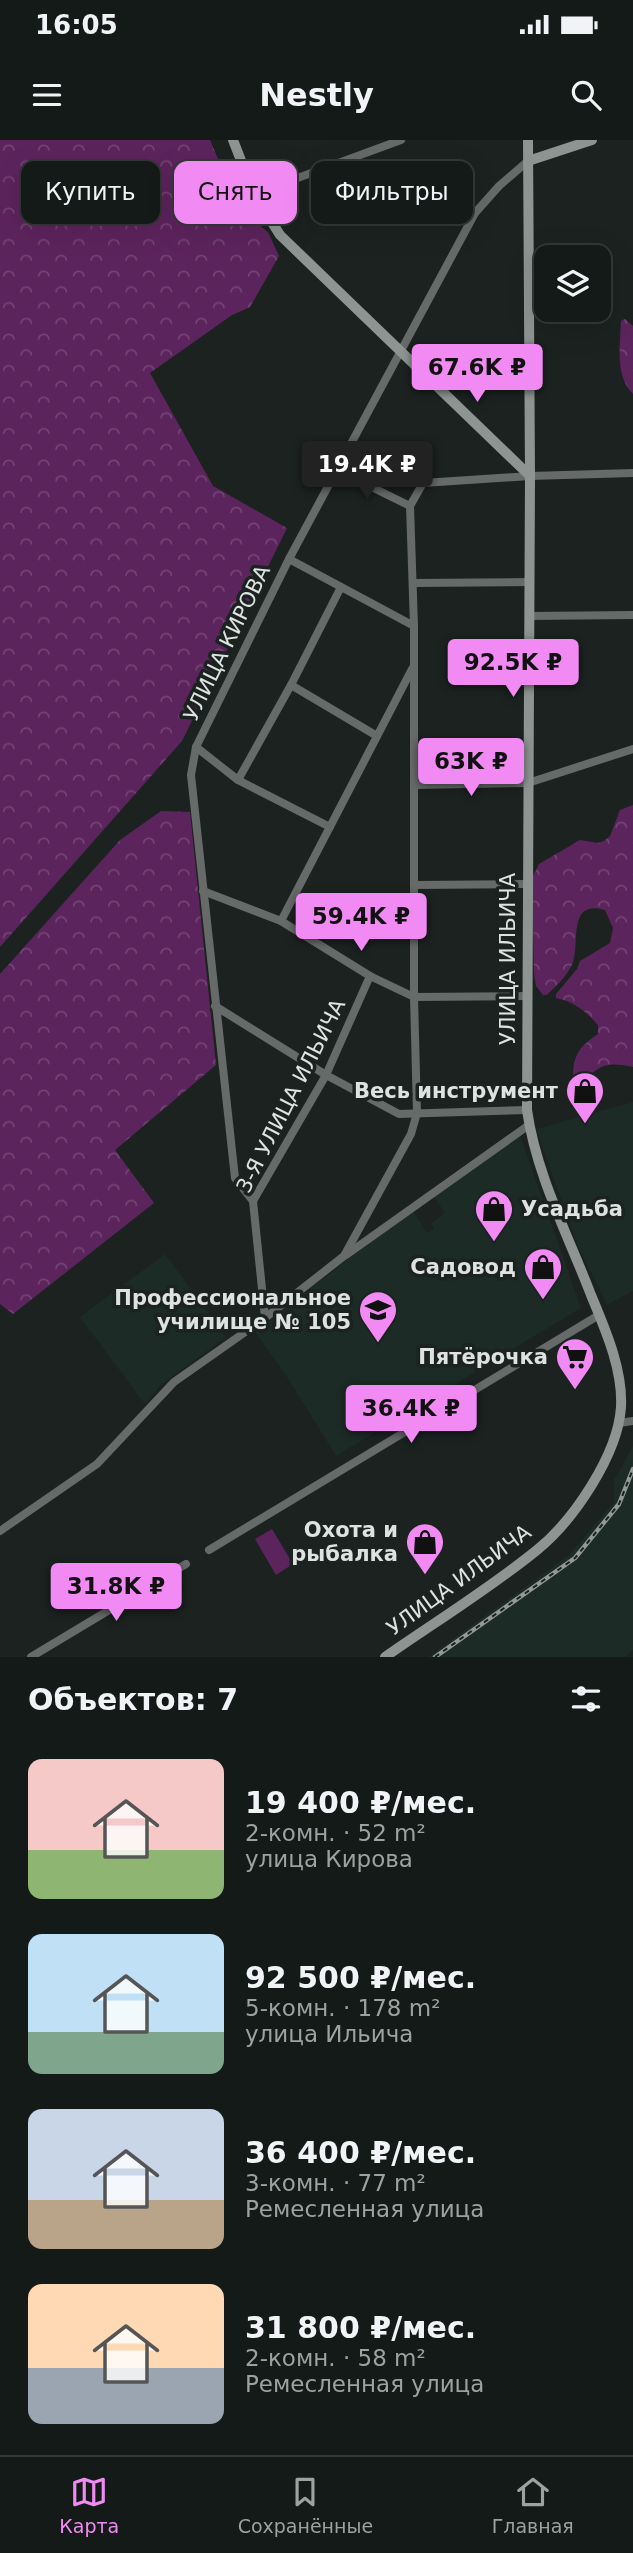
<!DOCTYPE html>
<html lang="ru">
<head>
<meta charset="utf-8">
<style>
	:root { --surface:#141a18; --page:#212725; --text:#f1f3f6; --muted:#9da1a2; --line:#333837; --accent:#f28af3 }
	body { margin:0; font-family:"DejaVu Sans",sans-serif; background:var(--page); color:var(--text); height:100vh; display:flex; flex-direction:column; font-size:26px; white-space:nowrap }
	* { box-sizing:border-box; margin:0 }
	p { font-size:23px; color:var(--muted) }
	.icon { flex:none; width:38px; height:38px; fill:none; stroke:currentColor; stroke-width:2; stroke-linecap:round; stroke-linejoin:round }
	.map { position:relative; height:1517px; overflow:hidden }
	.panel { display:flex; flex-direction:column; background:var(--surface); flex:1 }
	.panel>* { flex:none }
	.top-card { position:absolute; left:21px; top:21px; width:592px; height:63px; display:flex; gap:14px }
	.tools { position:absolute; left:534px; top:105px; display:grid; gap:14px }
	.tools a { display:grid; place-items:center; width:77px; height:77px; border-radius:14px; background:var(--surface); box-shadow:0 7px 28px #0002,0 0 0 2px var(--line); font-size:35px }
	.price { position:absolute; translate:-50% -60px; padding:0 16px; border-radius:7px; background:var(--accent); color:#111; font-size:23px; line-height:46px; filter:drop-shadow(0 2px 4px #0008) }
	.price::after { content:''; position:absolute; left:50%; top:42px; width:21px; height:16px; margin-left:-10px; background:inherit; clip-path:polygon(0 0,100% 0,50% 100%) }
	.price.current { background:#222; color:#fff }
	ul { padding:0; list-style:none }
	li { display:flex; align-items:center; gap:21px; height:175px; padding:0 28px }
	li span { display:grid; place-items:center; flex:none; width:196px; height:140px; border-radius:14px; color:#555 }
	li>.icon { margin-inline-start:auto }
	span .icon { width:84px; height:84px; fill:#fffc; stroke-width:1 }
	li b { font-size:30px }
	h2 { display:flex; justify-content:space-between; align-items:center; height:84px; padding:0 28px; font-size:30px }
	.pill { padding:0 24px; border-radius:14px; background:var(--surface); box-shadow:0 7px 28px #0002,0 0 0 2px var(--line); font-size:24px; line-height:63px }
	.pill.current { background:var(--accent); color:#111 }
	.status { display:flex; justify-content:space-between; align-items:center; height:49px; padding:0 35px; background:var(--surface); direction:ltr }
	.status svg { height:19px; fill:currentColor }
	header { display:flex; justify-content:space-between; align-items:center; height:91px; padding:0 28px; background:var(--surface); font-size:32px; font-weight:800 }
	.menu { display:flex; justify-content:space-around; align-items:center; height:98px; border-top:2px solid var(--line); background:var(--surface); font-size:19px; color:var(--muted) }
	.menu a { display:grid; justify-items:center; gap:4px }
	.menu .current { color:var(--accent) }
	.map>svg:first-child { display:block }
</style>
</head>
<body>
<div class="status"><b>16:05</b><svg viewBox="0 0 49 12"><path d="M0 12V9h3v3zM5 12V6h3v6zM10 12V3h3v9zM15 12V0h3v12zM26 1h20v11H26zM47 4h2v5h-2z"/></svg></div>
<header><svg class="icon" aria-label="menu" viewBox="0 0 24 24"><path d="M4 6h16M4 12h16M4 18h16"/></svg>Nestly<svg class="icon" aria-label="search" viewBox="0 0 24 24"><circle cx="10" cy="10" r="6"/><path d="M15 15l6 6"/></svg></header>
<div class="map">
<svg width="633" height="1517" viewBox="0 0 633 1517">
	<defs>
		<pattern id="forest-crowns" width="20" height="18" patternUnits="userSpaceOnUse" patternTransform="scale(1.75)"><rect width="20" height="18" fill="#5c245d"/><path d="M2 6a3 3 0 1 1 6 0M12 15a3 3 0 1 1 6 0" fill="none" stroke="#734474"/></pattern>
	</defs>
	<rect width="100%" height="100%" fill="#1b2220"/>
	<g fill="#1c2b26">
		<polygon points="633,962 633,1151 607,1165 578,1106 536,989"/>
		<polygon points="520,995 581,1168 336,1316 289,1240 255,1192 412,1069 427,1093 434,1088 431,1083 445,1073 434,1057"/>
		<polygon points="165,1114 226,1197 161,1245 145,1264 80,1177"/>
		<polygon points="633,1306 633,1510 625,1517 428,1517 569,1415 614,1362 614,1340"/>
	</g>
	<g fill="url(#forest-crowns)">
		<polygon points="0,0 210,0 239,69 268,92 279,116 250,167 232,175 150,233 213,346 287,388 182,601 0,807"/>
		<path d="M625 179 633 186V254C615 236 620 206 621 181Z"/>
		<path d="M633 665V927C622 925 608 922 598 929 590 933 588 940 579 943L573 937C573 915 580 906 598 894V885C587 872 573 861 556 858V854L577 829 580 821 610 803 613 788 605 770C566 759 581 804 572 825 566 837 556 846 547 855H543L536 846 534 834 532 738 539 724 580 700 598 703 604 701 610 696 620 670Z"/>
		<polygon points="161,671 190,672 216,925 115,1010 154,1063 13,1174 0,1164 0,834 120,700"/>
	</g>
	<polygon fill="#5c245d" points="272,1389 293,1424 276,1435 255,1399"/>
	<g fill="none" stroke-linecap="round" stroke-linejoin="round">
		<g stroke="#666a68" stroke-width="8">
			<polyline points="254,54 401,0"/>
			<polyline points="337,330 410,366"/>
			<polyline points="289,419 414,486"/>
			<polyline points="413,443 529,442"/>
			<polyline points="529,476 633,475"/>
			<polyline points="291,545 377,596"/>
			<polyline points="196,607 238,640 330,687"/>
			<polyline points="238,640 291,545 341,447"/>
			<polyline points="414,645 528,643 633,609"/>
			<polyline points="414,745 526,744"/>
			<polyline points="203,751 281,781 370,836 414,857 528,856"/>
			<polyline points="281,781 412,529"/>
			<polyline points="215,866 326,935 399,974 527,970"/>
			<polyline points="253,1061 235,1038 191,635 196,607 289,419 475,73 499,46 528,21"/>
			<polyline points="346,1115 529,985"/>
			<polyline points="265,1178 253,1061 326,935 370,836"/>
			<polyline points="619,1283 633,1281"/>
			<polyline points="0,1391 97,1324 174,1242 265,1178 344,1116 411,994 417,973 414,857 414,486 410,366 423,343 530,336 633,333"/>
			<polyline points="209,1410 599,1175"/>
			<polyline points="31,1517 186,1424"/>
		</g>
		<g stroke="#8d9491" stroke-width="10">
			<polyline points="233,0 254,54 280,95 530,336"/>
			<polyline points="528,21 592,0"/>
			<path d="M385 1517C435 1482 489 1449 537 1410 573 1381 618 1315 621 1267 623 1229 605 1189 591 1155 568 1095 536 1034 527 970L530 336 528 0"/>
		</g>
		<defs>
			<polyline id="rail" points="435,1517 575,1418 619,1364 633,1329"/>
		</defs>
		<use href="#rail" stroke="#929897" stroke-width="4.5"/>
		<use href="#rail" stroke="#1b2220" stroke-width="2" stroke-dasharray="5" stroke-linecap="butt"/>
	</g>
	<defs>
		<symbol id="shop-pin" viewBox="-11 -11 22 30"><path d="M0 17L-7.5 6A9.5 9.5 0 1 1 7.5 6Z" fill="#f28af3" stroke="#1b2220"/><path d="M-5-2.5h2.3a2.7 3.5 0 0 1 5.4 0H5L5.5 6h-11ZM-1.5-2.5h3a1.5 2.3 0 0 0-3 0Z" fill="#111"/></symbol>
		<symbol id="university-pin" viewBox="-11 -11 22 30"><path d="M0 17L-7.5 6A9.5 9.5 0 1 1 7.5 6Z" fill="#f28af3" stroke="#1b2220"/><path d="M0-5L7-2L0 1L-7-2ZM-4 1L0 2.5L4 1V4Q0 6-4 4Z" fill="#111"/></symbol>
		<symbol id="supermarket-pin" viewBox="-11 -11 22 30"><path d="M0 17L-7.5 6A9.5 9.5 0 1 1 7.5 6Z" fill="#f28af3" stroke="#1b2220"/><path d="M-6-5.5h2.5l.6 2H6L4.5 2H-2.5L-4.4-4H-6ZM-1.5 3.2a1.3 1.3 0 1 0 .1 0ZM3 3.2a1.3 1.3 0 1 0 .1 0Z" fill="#111"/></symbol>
	</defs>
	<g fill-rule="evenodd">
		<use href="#shop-pin" x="563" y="929" width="44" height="60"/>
		<use href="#shop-pin" x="472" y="1047" width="44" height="60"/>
		<use href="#shop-pin" x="521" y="1105" width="44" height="60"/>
		<use href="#university-pin" x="356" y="1148" width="44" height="60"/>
		<use href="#supermarket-pin" x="553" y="1195" width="44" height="60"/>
		<use href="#shop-pin" x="403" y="1380" width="44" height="60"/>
	</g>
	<g text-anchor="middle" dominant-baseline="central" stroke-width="7" stroke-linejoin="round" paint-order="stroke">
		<g font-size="21" fill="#dee3e2" stroke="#1b2220">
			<text transform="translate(227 503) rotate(-64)">УЛИЦА КИРОВА</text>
			<text transform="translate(508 819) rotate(-90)">УЛИЦА ИЛЬИЧА</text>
			<text transform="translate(291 956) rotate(-63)">3-Я УЛИЦА ИЛЬИЧА</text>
			<text transform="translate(459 1440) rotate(-36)">УЛИЦА ИЛЬИЧА</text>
		</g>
		<g font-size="21" font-weight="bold" fill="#dee3e2" stroke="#1b2220" text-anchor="end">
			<text x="558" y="951">Весь инструмент</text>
			<text x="521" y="1069" text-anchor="start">Усадьба</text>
			<text x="516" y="1127">Садовод</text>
			<text x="351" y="1158">Профессиональное<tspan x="351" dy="24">училище № 105</tspan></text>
			<text x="548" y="1217">Пятёрочка</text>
			<text x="398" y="1390">Охота и<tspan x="398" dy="24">рыбалка</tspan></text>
		</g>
	</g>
</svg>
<div class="tools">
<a><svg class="icon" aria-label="layers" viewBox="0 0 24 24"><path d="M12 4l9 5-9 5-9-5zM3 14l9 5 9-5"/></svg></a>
</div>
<b class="price" style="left:477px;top:264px">67.6K ₽</b>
<b class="price current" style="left:367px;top:361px">19.4K ₽</b>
<b class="price" style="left:513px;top:559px">92.5K ₽</b>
<b class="price" style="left:471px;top:658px">63K ₽</b>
<b class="price" style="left:361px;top:813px">59.4K ₽</b>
<b class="price" style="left:411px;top:1305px">36.4K ₽</b>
<b class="price" style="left:116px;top:1483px">31.8K ₽</b>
<div class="top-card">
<a class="pill">Купить</a>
<a class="pill current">Снять</a>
<a class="pill">Фильтры</a>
</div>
</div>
<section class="panel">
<h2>Объектов: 7<svg class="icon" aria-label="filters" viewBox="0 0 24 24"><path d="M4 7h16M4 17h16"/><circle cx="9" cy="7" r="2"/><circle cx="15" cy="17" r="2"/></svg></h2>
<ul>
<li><span style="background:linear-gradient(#f6c9c9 65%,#8fb573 0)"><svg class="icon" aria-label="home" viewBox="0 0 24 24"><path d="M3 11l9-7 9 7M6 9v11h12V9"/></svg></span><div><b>19 400 ₽/мес.</b><p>2-комн. · 52 m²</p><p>улица Кирова</p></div></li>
<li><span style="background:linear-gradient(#bfe0f5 70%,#7fa58c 0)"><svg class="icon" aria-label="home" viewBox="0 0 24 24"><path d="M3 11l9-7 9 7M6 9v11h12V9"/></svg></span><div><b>92 500 ₽/мес.</b><p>5-комн. · 178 m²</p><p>улица Ильича</p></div></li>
<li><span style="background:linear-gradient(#c9d6e8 65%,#b9a48a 0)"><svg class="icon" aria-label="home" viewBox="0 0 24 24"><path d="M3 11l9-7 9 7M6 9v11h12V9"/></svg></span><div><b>36 400 ₽/мес.</b><p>3-комн. · 77 m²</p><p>Ремесленная улица</p></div></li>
<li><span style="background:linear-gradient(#ffd9b3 60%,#9aa5b1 0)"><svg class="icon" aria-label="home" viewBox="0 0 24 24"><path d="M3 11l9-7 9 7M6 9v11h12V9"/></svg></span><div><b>31 800 ₽/мес.</b><p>2-комн. · 58 m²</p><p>Ремесленная улица</p></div></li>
</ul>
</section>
<nav class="menu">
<a class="current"><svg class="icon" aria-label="map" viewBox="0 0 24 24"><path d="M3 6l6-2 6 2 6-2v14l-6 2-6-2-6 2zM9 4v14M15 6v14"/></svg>Карта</a>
<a><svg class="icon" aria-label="saved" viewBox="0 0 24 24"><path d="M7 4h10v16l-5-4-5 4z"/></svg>Сохранённые</a>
<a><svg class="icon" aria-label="home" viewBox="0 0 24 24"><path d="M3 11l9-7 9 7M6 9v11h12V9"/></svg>Главная</a>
</nav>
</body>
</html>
